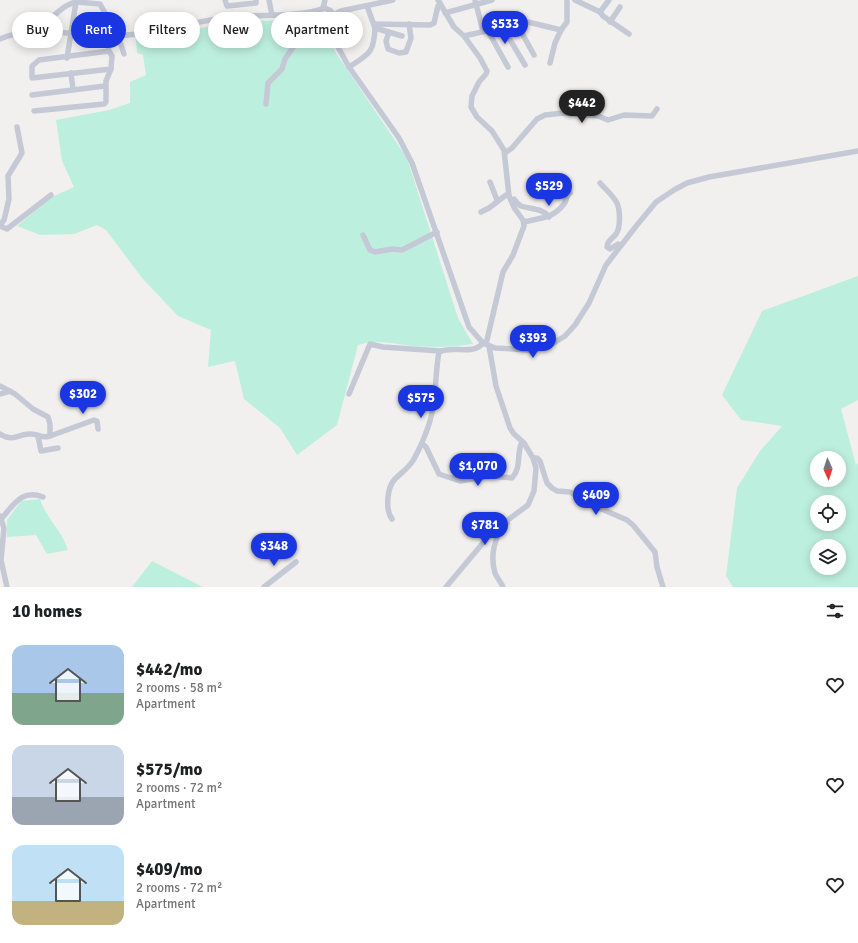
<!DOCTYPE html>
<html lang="en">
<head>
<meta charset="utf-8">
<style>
	:root { --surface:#fff; --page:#f6f6f6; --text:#202124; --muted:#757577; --accent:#1a36e0 }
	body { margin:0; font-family:Signika,sans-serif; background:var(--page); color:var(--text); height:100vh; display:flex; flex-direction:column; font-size:15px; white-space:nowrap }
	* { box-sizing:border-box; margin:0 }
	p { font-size:13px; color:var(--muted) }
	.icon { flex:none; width:22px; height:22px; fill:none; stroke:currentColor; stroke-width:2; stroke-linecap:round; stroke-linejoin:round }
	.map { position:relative; height:587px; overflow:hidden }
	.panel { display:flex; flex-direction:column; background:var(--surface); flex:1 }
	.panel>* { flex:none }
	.guide { position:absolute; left:12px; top:12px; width:400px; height:36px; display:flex; gap:8px }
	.needle { width:26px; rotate:177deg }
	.buttons { position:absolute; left:810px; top:451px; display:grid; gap:8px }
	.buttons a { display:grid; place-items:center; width:36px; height:36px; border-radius:50%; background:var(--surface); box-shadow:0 2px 10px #0003; font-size:20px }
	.price { position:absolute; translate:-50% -34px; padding:0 9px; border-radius:14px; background:var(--accent); color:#fff; font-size:13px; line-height:26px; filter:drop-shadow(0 1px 2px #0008) }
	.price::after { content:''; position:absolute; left:50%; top:24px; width:12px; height:9px; margin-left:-6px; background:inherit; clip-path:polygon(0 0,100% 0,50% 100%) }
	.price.active { background:#222; color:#fff }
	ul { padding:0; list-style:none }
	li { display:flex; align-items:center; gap:12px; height:100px; padding:0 12px }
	li span { display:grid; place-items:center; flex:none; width:112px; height:80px; border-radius:12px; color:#555 }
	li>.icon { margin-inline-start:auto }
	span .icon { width:48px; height:48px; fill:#fffc; stroke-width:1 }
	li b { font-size:17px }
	h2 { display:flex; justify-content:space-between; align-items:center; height:48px; padding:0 12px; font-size:17px }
	.pill { padding:0 14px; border-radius:18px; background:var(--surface); box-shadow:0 2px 10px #0003; font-size:14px; line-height:36px }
	.pill.active { background:var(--accent); color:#fff }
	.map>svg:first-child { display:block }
</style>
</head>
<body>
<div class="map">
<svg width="858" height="587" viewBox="0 0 858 587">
	<rect width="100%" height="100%" fill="#f1f0ef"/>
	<g fill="#bdefdf" fill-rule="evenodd">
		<path d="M283 20 321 22 336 53 407 158 458 318 473 344C454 347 435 348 416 346 397 345 377 338 358 345L337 425 297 455 280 428 244 399 235 361 208 367 211 330 178 316 142 278 106 230 97 225 74 234 40 235 17 226 52 197 74 187 62 161 56 120 109 110 130 103V82L146 75 143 55 137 53 136 40 234 22Z"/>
		<path d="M858 276V400L841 409 856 465 858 463V587H733L726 576 737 488 760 451 782 426 741 420 722 395 762 311ZM817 458H839V480H817ZM817 502H839V524H817ZM817 546H839V568H817Z"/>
		<path d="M40 499C46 518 62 531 68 550L47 554 36 535 7 537V520L21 501Z"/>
		<polygon points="152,561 203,587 132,587"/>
	</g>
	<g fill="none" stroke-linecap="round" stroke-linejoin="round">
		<g stroke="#c5c9d6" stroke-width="5.5">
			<polyline points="225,0 227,6 256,3 256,0"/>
			<polyline points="269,0 272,15"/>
			<polyline points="438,0 454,27 464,36 522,23 528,22 561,30 567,22 567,0"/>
			<polyline points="475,0 483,31"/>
			<polyline points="575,0 600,12 609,0"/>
			<polyline points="367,6 375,28 402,36"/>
			<polyline points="323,8 325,0"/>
			<polyline points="600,12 603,16 629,34"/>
			<polyline points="445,13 492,0"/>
			<polyline points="331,16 341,11 393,0"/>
			<polyline points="323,20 349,67 399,138 412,163 469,327 483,343 495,348 531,350 549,346 565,336 575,325 589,303 606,265 637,225 656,202 674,190 687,183 709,177 858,151"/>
			<polyline points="610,22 620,7"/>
			<polyline points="374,24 430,25 434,23 438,6 441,5"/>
			<polyline points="517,24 534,55"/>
			<polyline points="503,28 525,65"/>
			<path d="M41 31C49 20 62 5 76 2"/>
			<polyline points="488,31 508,67"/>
			<polyline points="389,32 386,41 388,49 399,53 406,52 411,38 409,24"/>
			<polyline points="106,36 109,51 112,56 111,69 32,78 32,66 39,60 109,51"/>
			<polyline points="464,36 480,58 487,71 486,74 479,82 472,96 471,107 477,117 492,131 504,150 509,196 515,209 523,220 524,226 513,255 503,272 486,344"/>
			<path d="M0 39C35 24 72 36 108 36 150 36 191 21 232 17 263 14 295 18 325 8L331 11 330 18 325 20 320 18 319 14 321 10"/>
			<polyline points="67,58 76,2 100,4 118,36 124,54"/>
			<polyline points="550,63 555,43 561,30"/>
			<path d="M349 67C369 54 374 53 375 28"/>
			<polyline points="71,73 73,89"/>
			<polyline points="32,95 105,86"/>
			<polyline points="266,104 268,83 282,69 285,59 303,33 310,17"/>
			<polyline points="34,111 104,104 106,102 106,81 111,69"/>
			<polyline points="505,153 512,148 537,119 545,115 564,113 598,116 608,120 624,115 652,116 657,109"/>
			<polyline points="490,182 497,200"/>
			<path d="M600 183C605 189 613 195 617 203 620 210 621 227 616 234 612 239 607 241 607 247L610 249 618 244 621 245"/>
			<path d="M511 200 514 199C516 202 519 205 521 206 530 209 543 208 549 217"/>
			<polyline points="481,212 489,208 506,195 509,196"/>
			<path d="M524 222C542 217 551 220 564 204 568 199 565 196 570 193"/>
			<polyline points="0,225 4,220 9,199 8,176 22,153 17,127"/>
			<polyline points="0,226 7,229 51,195"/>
			<polyline points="363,235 370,250 375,252 392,249 402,250 437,232"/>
			<path d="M0 386 15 394 33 409 48 417 50 424V436C40 439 40 434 31 434 18 433 14 443 0 434"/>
			<polyline points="0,394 10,391"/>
			<polyline points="349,394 370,344 383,347 440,351"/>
			<polyline points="38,436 41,451 58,448"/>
			<polyline points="50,436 94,420 97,421 98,429"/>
			<path d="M422 444 426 447 439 474 460 481 491 476 512 478C522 467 516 454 522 442"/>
			<polyline points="533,458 537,458 540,461 547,483 552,488 557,491 570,492 590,504 627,520 633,525 655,552 657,567 663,587"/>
			<polyline points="0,516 4,528 1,560 7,587"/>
			<path d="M2 518C14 504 22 489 43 497"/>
			<path d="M392 519C385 510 387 487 395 479 402 472 409 468 414 459 423 442 432 420 434 401 436 385 436 368 439 352 452 345 473 356 483 343"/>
			<polyline points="264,587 296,562"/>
			<polyline points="446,587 493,531 528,505 534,491 536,468 533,458 524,443 514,434 510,428 496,386 489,346"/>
			<path d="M503 587C501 582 497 578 495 573 490 556 494 535 507 523"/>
		</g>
	</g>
</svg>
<div class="buttons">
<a><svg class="needle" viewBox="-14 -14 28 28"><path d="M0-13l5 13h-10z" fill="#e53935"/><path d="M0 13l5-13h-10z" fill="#757577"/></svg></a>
<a><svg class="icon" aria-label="locate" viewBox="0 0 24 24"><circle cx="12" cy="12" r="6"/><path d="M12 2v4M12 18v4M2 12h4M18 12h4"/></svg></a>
<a><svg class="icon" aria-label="layers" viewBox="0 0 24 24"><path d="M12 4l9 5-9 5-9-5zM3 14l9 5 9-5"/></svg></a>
</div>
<b class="price" style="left:505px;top:45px">$533</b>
<b class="price active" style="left:582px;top:124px">$442</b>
<b class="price" style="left:549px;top:207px">$529</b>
<b class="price" style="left:533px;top:359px">$393</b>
<b class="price" style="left:83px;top:415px">$302</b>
<b class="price" style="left:421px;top:419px">$575</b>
<b class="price" style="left:478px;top:487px">$1,070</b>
<b class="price" style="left:596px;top:516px">$409</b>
<b class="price" style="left:485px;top:546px">$781</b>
<b class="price" style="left:274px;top:567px">$348</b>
<div class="guide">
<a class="pill">Buy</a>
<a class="pill active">Rent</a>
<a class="pill">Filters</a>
<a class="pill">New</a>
<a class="pill">Apartment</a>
</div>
</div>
<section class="panel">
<h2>10 homes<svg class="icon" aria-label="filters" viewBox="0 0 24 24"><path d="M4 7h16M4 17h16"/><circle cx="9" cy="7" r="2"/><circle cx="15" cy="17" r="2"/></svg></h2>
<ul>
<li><span style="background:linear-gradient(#a9c7e8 60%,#7fa58c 0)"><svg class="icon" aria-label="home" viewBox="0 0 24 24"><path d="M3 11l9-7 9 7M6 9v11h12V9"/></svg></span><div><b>$442/mo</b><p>2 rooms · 58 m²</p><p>Apartment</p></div><svg class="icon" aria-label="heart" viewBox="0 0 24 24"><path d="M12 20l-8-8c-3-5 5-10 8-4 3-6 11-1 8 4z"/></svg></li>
<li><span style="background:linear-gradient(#c9d6e8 65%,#9aa5b1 0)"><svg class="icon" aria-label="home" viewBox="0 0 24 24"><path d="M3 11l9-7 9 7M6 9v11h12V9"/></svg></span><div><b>$575/mo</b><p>2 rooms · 72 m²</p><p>Apartment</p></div><svg class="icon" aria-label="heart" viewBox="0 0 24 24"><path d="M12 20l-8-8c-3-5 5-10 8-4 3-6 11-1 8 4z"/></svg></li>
<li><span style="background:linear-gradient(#bfe0f5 70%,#c2b280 0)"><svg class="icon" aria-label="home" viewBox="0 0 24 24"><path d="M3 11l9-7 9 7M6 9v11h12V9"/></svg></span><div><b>$409/mo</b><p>2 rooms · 72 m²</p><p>Apartment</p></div><svg class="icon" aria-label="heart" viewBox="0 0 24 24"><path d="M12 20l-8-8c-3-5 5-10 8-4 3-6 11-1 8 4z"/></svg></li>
</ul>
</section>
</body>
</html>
